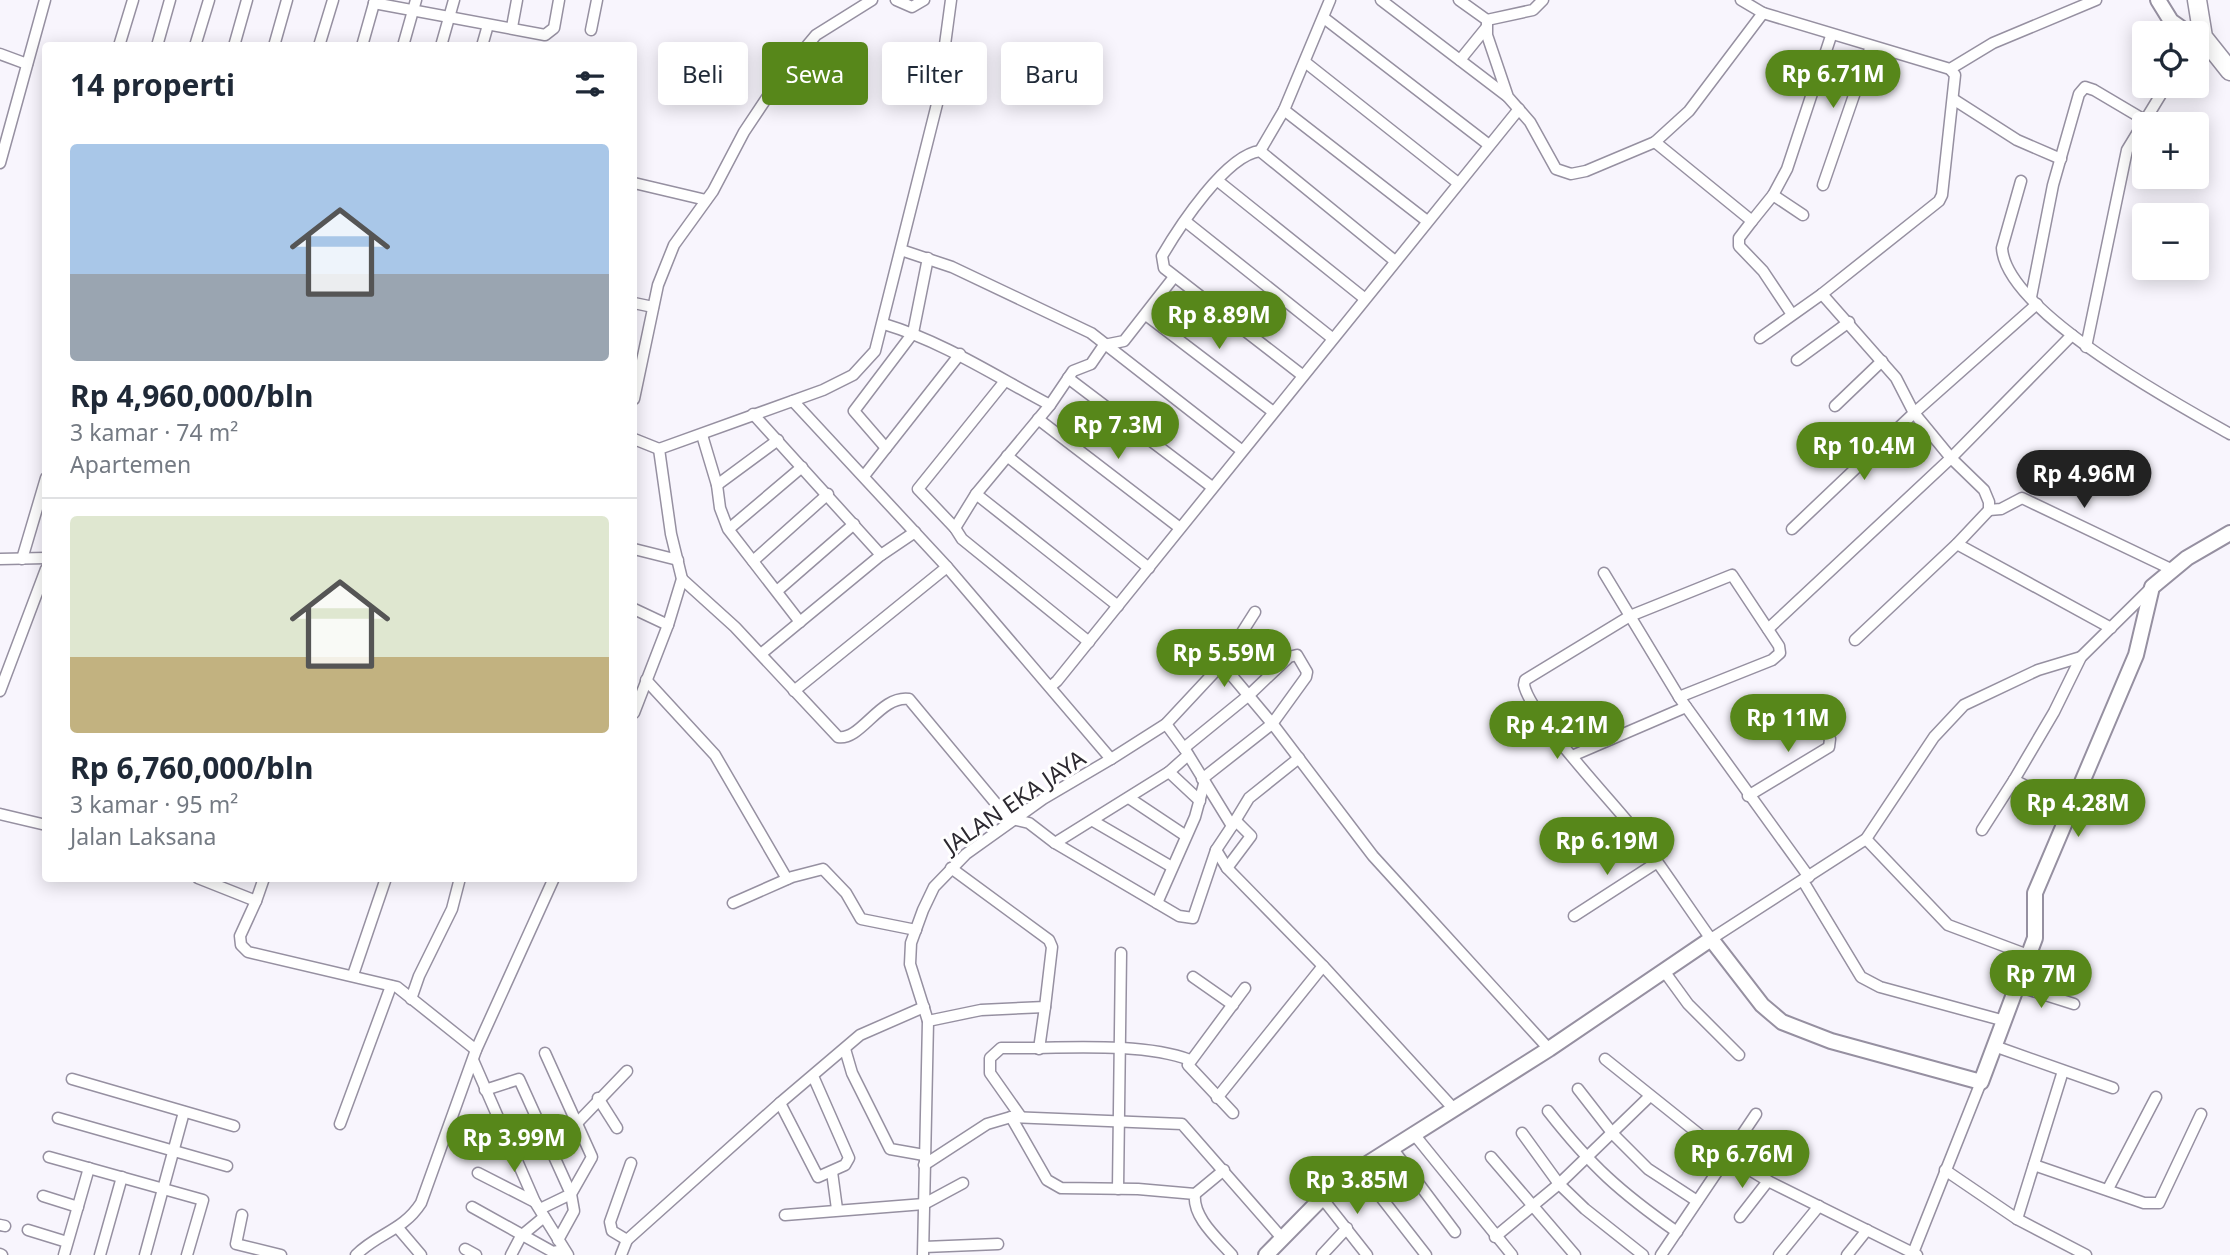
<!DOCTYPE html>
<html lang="id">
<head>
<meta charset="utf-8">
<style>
	:root { --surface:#fff; --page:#f2f2f3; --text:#1f2937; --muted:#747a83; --line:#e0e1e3; --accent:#57871a }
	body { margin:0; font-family:"Noto Sans",sans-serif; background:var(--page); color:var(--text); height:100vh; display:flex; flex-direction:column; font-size:26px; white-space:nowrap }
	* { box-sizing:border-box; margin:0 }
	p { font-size:23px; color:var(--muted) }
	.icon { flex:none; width:38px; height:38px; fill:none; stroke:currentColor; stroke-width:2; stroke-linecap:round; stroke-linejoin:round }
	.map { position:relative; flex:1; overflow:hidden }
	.side { position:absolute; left:42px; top:42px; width:595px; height:840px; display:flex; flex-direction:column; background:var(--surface); border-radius:7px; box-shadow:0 4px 18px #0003 }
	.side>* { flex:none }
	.top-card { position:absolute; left:658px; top:42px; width:665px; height:63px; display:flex; gap:14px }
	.tools { position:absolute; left:2132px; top:21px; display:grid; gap:14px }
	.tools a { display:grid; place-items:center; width:77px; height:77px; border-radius:7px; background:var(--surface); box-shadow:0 4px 18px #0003; font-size:35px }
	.price { position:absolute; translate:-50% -60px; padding:0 16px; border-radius:24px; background:var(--accent); color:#fff; font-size:23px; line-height:46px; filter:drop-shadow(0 2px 4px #0008) }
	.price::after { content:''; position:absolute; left:50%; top:42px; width:21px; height:16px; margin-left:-10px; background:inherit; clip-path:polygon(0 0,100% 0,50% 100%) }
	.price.selected { background:#222; color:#fff }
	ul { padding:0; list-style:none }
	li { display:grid; align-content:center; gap:14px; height:371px; padding:0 28px }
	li+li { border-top:2px solid var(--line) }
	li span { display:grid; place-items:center; height:217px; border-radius:7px; color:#555 }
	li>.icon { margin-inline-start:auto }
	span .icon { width:126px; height:126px; fill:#fffc; stroke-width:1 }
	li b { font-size:30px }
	h2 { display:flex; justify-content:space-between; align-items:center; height:84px; padding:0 28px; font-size:30px }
	.pill { padding:0 24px; border-radius:7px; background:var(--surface); box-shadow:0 4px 18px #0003; font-size:24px; line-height:63px }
	.pill.selected { background:var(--accent); color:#fff }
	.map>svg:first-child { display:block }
</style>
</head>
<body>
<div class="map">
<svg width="2230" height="1255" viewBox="0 0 2230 1255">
	<rect width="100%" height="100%" fill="#f8f5fd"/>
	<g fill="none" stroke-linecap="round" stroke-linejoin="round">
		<defs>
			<g id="street">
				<polyline points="896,0 912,7 924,0"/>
				<polyline points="1330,0 1284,110 1427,221"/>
				<polyline points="1381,0 1507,96"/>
				<polyline points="1459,0 1487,20 1533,10 1543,0"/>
				<polyline points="1741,0 1763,13 1950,69 1993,43 2096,0"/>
				<polyline points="374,3 545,35 554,28 559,0"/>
				<polyline points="1324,18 1489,145"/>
				<polyline points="1487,20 1487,35 1508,97 1530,122 1556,169 1571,174 1586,171 1655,142 1689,111 1763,13"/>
				<polyline points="512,27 517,0"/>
				<polyline points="591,30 597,0"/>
				<polyline points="119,46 133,0"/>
				<polyline points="157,46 170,0"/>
				<polyline points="195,46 209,0"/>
				<polyline points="234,46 247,0"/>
				<polyline points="274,46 287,0"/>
				<polyline points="319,46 333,0"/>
				<polyline points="362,46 375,0"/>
				<polyline points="403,46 416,0"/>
				<polyline points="441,46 454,0"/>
				<polyline points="482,46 488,25"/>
				<polyline points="0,54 27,64"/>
				<polyline points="1460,60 1486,28"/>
				<polyline points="1305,62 1458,183"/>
				<polyline points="1953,99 2017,140 2061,159"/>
				<polyline points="1655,142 1752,221 1773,195 1787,169 1831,36"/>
				<polyline points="1260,151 1284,110"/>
				<polyline points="0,163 45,0"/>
				<polyline points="1218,181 1364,298"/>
				<path d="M2021 181 2002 248C2006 312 2177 404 2230 434"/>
				<polyline points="634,183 706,200"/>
				<polyline points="1823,185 1871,46"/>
				<polyline points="1773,195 1803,215"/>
				<polyline points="1185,221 1332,338"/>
				<polyline points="1752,221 1739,238 1739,246 1763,271 1791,313"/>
				<polyline points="901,250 952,267 1091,333 1241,450"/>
				<polyline points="1822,294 1896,378 1914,413 1951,458 1984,490 1989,502 1989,510 1957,544 1855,640"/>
				<polyline points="2031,297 2053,185 2079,94 2085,87 2094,90 2143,119"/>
				<polyline points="634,303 653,307"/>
				<polyline points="1146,315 1272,411"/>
				<path d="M884 324C944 342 995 376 1050 405"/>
				<polyline points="1760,338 1822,294 1939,201 1942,195 1955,75 1950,69"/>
				<polyline points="2086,347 2127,150 2166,86"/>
				<polyline points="1797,360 1849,322"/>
				<path d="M1302 375 1164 268 1162 256C1179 227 1226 155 1260 151L1395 261"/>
				<polyline points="1068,378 1212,487"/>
				<polyline points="634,399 658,285 674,245 713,191 744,132 780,78 816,35 872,0"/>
				<polyline points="793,401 947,567 1111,759 1043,799 966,854 934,887 923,910 911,943 910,964 928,1021 923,1255"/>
				<polyline points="1835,406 1882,361"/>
				<polyline points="753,414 881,555"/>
				<polyline points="1038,419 1180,528"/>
				<polyline points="702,435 717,485 720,508 728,529 800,622"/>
				<polyline points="634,439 659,449"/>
				<polyline points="886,448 854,411 913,333 928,258"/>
				<polyline points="1007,456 1149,568"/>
				<polyline points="864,476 960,354"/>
				<polyline points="717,485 778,440"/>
				<polyline points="976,494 1118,606"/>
				<polyline points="1989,510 2001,509 2022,498 2173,570"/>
				<polyline points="730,528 802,467"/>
				<polyline points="955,528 918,489 1005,381"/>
				<polyline points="1792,529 1914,413 2037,304"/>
				<polyline points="1957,544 2111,628"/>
				<polyline points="634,549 678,560"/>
				<polyline points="0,559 46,558"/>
				<polyline points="22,559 46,478"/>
				<polyline points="753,561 828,494"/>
				<polyline points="1604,573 1679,697 1809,877"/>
				<path d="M682 579 735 627 838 737C861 741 880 695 909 699L1008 818 1029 823 1055 843 1179 916 1193 918 1216 850"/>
				<polyline points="777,591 854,524"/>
				<polyline points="634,609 668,625 682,579 671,534 659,449 823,390 853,375 875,351 937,104 951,0"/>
				<polyline points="1768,629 1951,458 2072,335"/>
				<polyline points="1089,642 962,539 955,528 976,494 1050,405 1073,371 1091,364 1104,345 1124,341 1174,277"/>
				<polyline points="761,654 881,555 915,532"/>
				<polyline points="1222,664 1275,727 1373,856 1549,1049"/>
				<polyline points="646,680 715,755 787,879"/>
				<polyline points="1050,687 1057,681 1519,109"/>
				<polyline points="0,691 46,569"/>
				<polyline points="794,691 947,567"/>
				<path d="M1679 697 1772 660 1780 653 1779 646 1732 575 1630 616 1525 680 1524 685C1530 714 1604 793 1627 821 1657 859 1683 900 1711 939L1866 839 1934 737 1964 705 2038 670 2081 657"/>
				<polyline points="634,713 668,625"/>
				<polyline points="1166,724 1186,751 1232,826 1216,850 1227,868 1323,966 1453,1108"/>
				<polyline points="1184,748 1249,695 1289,657 1297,655 1307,672 1306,677 1272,724 1202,779"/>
				<polyline points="1572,756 1686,707"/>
				<polyline points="1111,759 1166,724 1222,664 1255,612"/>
				<polyline points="1169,772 1200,801"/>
				<polyline points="1748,796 1829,747 1830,739 1811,708"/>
				<polyline points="1129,798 1186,836"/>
				<polyline points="2072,809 2014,780 2054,712 2081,657 2151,588"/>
				<polyline points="0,814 46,825"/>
				<polyline points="1093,821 1172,867"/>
				<polyline points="1232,826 1249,798 1299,758"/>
				<polyline points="1982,830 2014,780"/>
				<polyline points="1866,839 1948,925 2028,955"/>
				<polyline points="1055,843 1169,772 1188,755"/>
				<polyline points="1227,868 1251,836 1236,821"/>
				<polyline points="198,878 256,901 240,936 241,945 248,952 397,987 476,1050"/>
				<polyline points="1803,881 1861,977 1880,987 2005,1021"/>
				<polyline points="256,901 264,878"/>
				<polyline points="733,903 792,877 823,869 846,893 861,919 916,930"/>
				<polyline points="1157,903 1195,817 1204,784"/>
				<polyline points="1574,916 1656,863"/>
				<polyline points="1664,971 1688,1004 1739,1055"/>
				<polyline points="353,975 386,878"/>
				<polyline points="1193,977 1233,1005"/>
				<polyline points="2017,986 2074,1004"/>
				<polyline points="411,999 419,976 452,909 460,878"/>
				<polyline points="928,1021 981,1010 1045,1007 1052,947 1049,940 951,868"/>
				<polyline points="1997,1047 2113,1088"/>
				<polyline points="845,1049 852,1073 890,1149 924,1155"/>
				<polyline points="1039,1049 1045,1007"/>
				<polyline points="545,1053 592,1157 571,1194 574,1211 558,1240"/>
				<polyline points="1605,1059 1725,1155 1768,1181 1917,1255"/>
				<polyline points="473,1060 535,1202 568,1255"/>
				<polyline points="813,1076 849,1158 845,1165 818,1177 780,1103 860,1035 924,1007"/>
				<polyline points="72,1079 234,1126"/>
				<polyline points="1578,1089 1613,1134 1648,1169 1697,1201"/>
				<polyline points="485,1090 519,1079 571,1194 540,1209"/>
				<polyline points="598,1098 617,1128"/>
				<polyline points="1217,1098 1323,966"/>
				<path d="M1548 1111C1591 1166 1620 1192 1677 1232"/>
				<polyline points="1233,1113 1188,1065 1245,988"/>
				<path d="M1011 1117 1047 1180 1061 1188 1138 1189 1195 1194C1192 1217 1218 1239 1232 1255"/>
				<path d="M1021 1117 990 1073V1058L1001 1048C1057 1049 1139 1041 1190 1060"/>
				<polyline points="58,1118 227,1166"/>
				<polyline points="578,1122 627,1071"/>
				<polyline points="340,1124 391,986"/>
				<polyline points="1413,1133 1512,1255"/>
				<polyline points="1522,1133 1559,1184 1585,1209 1643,1255"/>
				<polyline points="1392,1148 1455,1232"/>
				<polyline points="49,1157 203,1200 187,1255"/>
				<polyline points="1491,1157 1575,1255"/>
				<polyline points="924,1165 987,1124 1011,1117 1182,1124 1281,1237"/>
				<polyline points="2034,1165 2144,1203 2159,1203 2201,1114"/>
				<polyline points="1359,1169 1426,1255"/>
				<polyline points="1945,1170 2017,1219 2086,1255"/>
				<polyline points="832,1172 837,1209"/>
				<polyline points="478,1173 535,1202"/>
				<polyline points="1118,1189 1121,953"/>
				<polyline points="2108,1189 2156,1097"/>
				<polyline points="1195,1194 1224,1170"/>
				<polyline points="43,1196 78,1207"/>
				<polyline points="1322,1198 1367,1255"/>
				<polyline points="472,1207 553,1252 564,1250"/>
				<polyline points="242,1215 236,1244 281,1255"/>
				<polyline points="785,1215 924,1204 963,1183"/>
				<polyline points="1740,1217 1768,1181"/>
				<polyline points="2017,1219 2063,1071"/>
				<polyline points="0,1225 5,1226"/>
				<polyline points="398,1228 421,1255"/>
				<polyline points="28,1230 67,1242"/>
				<polyline points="1495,1237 1559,1184 1650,1096"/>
				<polyline points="627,1240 612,1231 610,1222 631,1163"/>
				<polyline points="924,1247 998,1244"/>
				<polyline points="465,1249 476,1255"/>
				<polyline points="1913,1253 1981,1082"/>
				<polyline points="0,1254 2,1255"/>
				<polyline points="64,1255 89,1168"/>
				<polyline points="100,1255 122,1177"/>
				<polyline points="145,1255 184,1112"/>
				<path d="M356 1255C378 1233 403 1231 421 1203L476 1050 554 878"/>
				<polyline points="511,1255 521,1236 544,1217"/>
				<polyline points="621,1255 627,1240 780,1103"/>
				<polyline points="1322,1255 1347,1228"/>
				<polyline points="1661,1255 1756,1114"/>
				<polyline points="1779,1255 1819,1206"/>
				<polyline points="1847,1255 1867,1230"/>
			</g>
			<g id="secondary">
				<polyline points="2158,0 2171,21 2188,33"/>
				<polyline points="1266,1255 1322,1198 1359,1169 1549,1049 1711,939 1762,1005 1782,1022 1831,1041 1981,1082 2035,938 2035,893 2136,655 2152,587 2187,558 2230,533"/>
			</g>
			<polyline id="highway" points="2197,0 2203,37 2230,71"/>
		</defs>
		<use href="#street" stroke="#9690a1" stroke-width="13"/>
		<use href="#secondary" stroke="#9690a1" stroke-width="18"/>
		<use href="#highway" stroke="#9690a1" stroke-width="21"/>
		<use href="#street" stroke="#fff" stroke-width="10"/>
		<use href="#secondary" stroke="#fff" stroke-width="14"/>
		<use href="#highway" stroke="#fff" stroke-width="18"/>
	</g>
	<g text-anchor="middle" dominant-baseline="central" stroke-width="6" stroke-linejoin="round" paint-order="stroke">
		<g font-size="23" fill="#2c2930" stroke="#fff">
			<text transform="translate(1014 801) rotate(-34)">JALAN EKA JAYA</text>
		</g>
	</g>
</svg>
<div class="tools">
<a><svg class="icon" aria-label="locate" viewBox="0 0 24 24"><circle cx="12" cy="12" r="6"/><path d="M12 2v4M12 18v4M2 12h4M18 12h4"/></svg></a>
<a>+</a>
<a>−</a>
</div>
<b class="price" style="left:1833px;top:110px">Rp 6.71M</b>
<b class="price" style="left:1219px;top:351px">Rp 8.89M</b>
<b class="price" style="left:1118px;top:461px">Rp 7.3M</b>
<b class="price" style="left:1864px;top:482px">Rp 10.4M</b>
<b class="price selected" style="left:2084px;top:510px">Rp 4.96M</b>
<b class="price" style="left:1224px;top:689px">Rp 5.59M</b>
<b class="price" style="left:1788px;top:754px">Rp 11M</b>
<b class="price" style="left:1557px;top:761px">Rp 4.21M</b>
<b class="price" style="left:2078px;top:839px">Rp 4.28M</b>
<b class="price" style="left:1607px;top:877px">Rp 6.19M</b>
<b class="price" style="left:2041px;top:1010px">Rp 7M</b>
<b class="price" style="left:514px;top:1174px">Rp 3.99M</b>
<b class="price" style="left:1742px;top:1190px">Rp 6.76M</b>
<b class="price" style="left:1357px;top:1216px">Rp 3.85M</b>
<div class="top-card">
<a class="pill">Beli</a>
<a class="pill selected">Sewa</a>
<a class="pill">Filter</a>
<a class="pill">Baru</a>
</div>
<section class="side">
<h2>14 properti<svg class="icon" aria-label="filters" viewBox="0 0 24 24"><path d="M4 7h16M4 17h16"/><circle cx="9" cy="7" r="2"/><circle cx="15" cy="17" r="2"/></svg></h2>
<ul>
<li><span style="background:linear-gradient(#a9c7e8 60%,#9aa5b1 0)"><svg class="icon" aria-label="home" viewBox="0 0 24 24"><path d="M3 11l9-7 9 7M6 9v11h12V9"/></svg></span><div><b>Rp 4,960,000/bln</b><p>3 kamar · 74 m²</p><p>Apartemen</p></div></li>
<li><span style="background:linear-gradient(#dfe7d0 65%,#c2b280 0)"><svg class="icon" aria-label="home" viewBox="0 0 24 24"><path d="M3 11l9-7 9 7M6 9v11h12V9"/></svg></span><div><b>Rp 6,760,000/bln</b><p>3 kamar · 95 m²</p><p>Jalan Laksana</p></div></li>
</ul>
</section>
</div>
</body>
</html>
